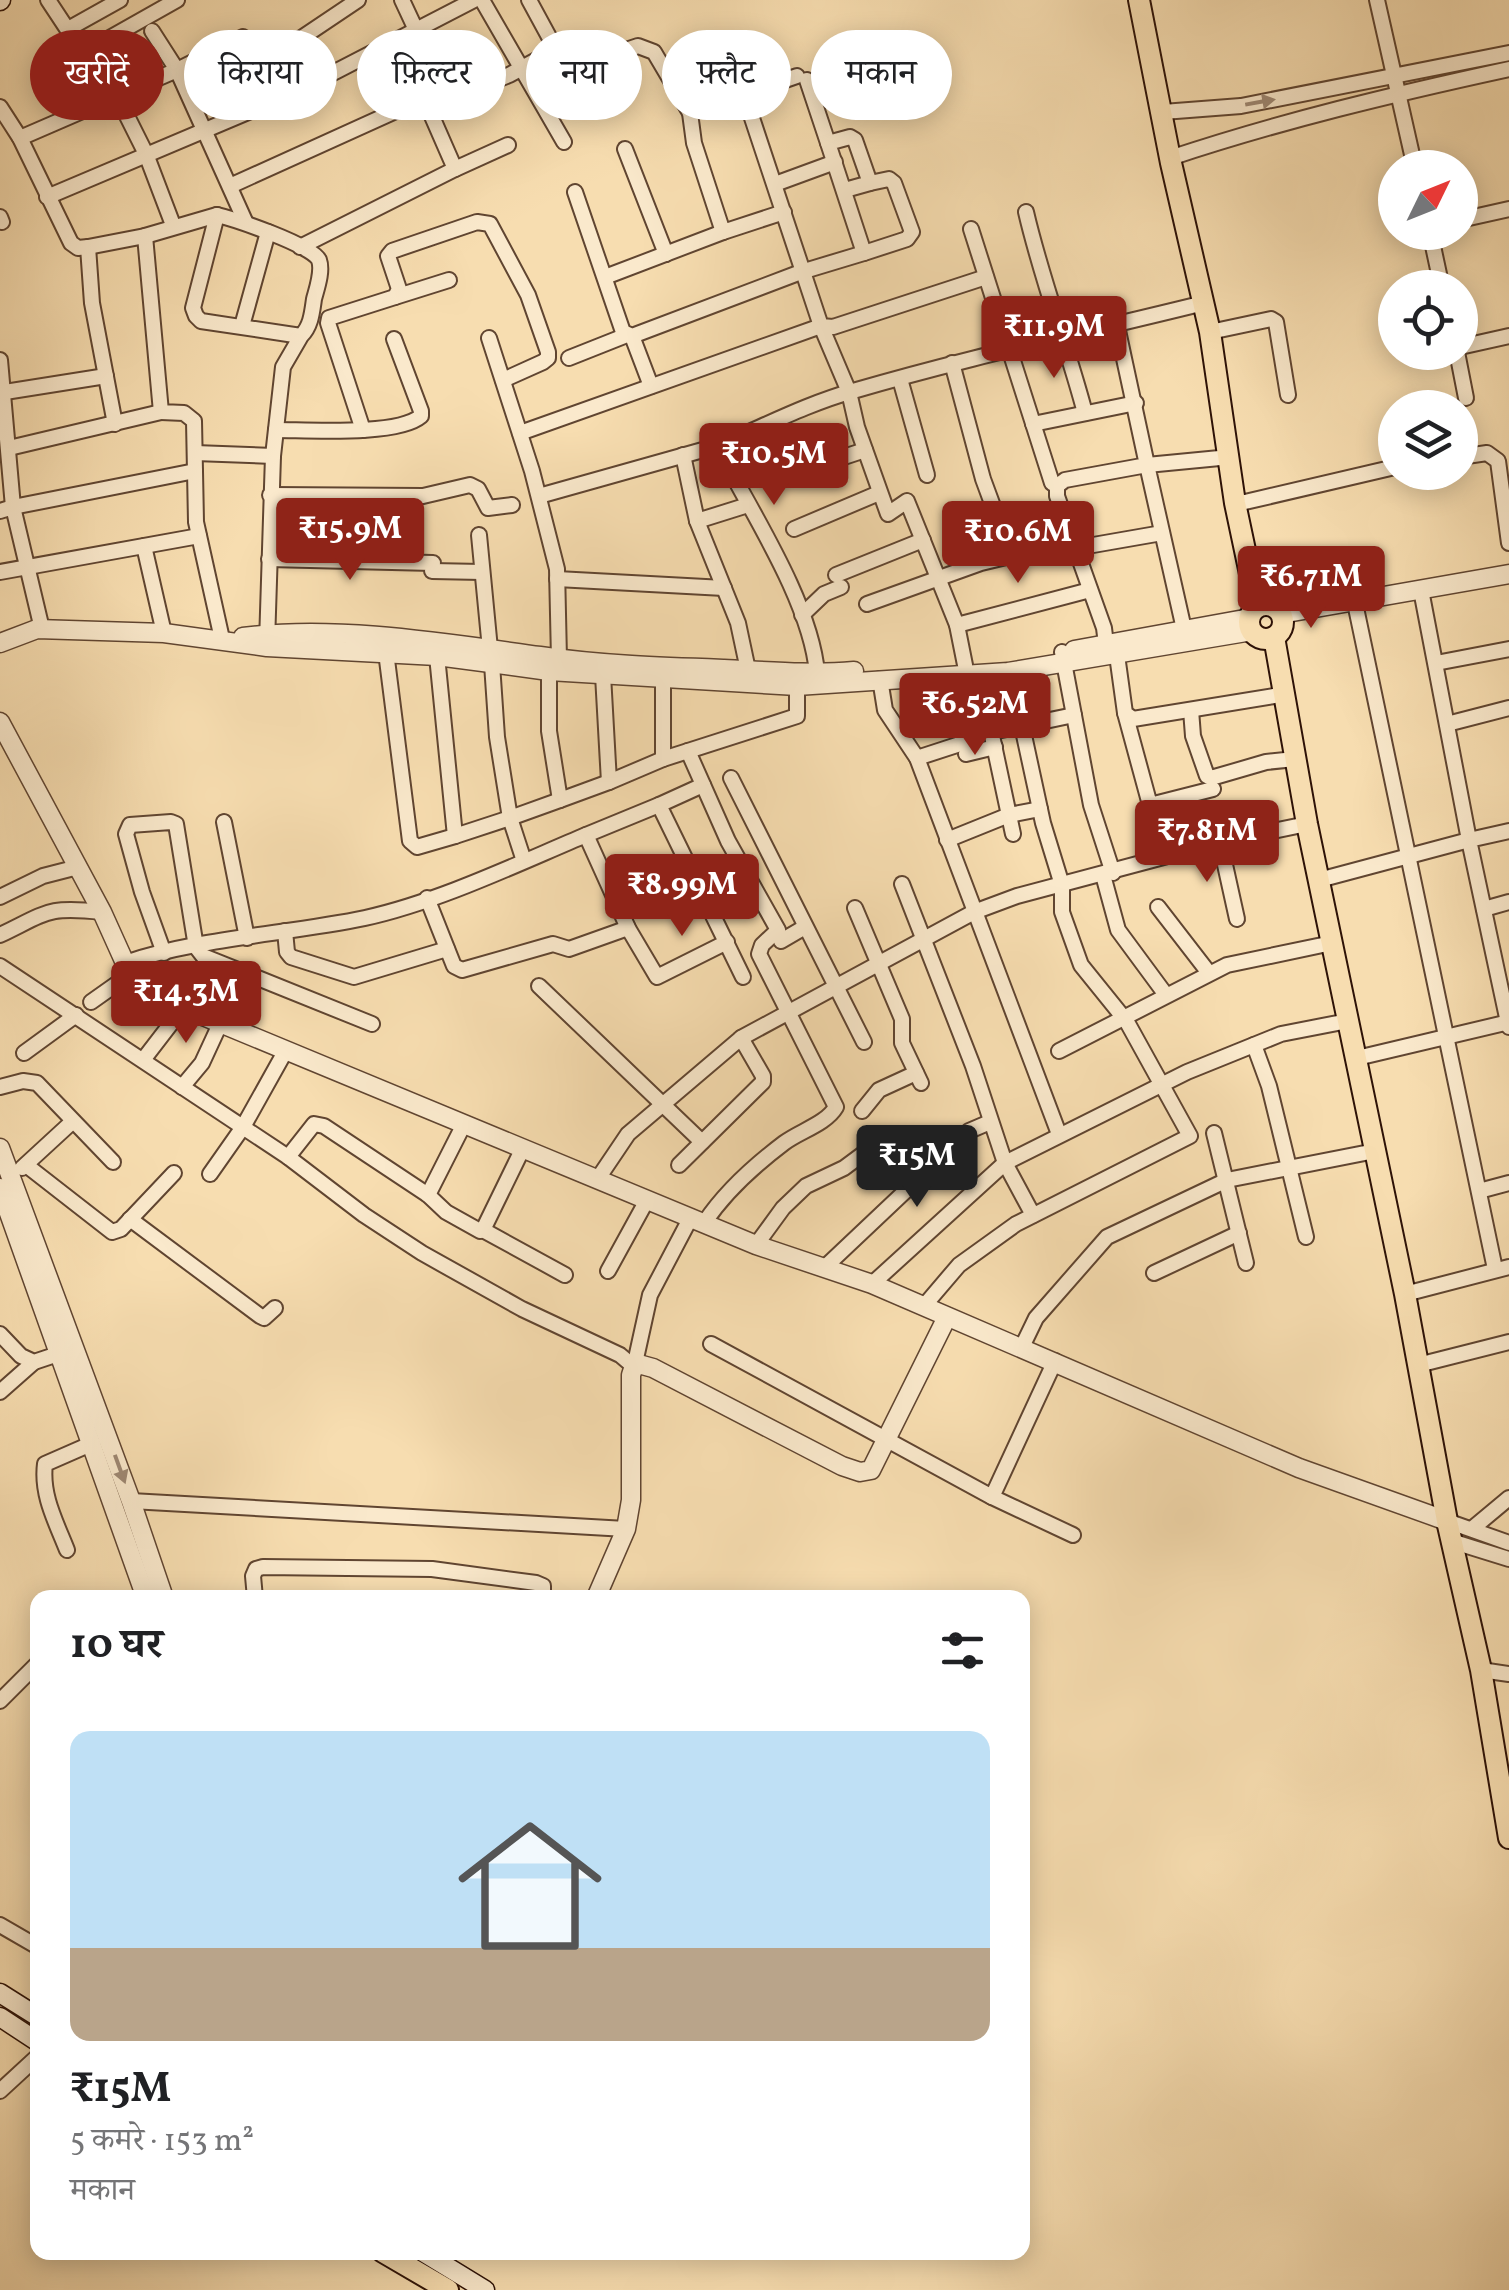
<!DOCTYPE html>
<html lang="hi">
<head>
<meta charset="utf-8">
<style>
	:root { --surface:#fff; --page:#f2f2f2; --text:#202124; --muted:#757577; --accent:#8f2418 }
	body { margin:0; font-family:Vollkorn,"Noto Serif Devanagari",serif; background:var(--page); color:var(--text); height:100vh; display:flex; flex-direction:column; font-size:38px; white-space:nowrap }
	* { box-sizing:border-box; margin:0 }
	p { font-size:32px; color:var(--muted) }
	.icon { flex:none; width:55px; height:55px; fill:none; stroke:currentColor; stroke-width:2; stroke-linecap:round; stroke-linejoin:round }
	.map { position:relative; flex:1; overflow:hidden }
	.sheet { position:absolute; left:30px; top:1590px; width:1000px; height:670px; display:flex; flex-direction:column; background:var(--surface); border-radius:20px; box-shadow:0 5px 25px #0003 }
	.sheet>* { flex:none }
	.banner { position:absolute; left:30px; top:30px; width:1000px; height:90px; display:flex; gap:20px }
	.needle { width:65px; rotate:47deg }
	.buttons { position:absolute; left:1378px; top:150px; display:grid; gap:20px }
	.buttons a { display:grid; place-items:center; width:100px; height:100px; border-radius:50%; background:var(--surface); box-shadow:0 5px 25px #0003; font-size:50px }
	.price { position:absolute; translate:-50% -85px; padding:0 22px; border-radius:10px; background:var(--accent); color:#fff; font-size:32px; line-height:65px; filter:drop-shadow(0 2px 5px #0008) }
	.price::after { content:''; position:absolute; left:50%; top:60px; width:30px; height:22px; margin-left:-15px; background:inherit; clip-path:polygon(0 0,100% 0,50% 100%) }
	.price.current { background:#222; color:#fff }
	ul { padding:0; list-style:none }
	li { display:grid; align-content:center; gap:20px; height:530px; padding:0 40px }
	li span { display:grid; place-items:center; height:310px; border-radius:20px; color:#555 }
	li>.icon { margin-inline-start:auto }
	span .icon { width:180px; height:180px; fill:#fffc; stroke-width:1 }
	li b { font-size:42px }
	h2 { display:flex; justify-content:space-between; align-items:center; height:120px; padding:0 40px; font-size:42px }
	.tag { padding:0 35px; border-radius:45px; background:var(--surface); box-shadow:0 5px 25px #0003; font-size:35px; line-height:90px }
	.tag.current { background:var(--accent); color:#fff }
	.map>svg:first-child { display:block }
</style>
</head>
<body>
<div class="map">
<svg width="1509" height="2290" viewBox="0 0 1509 2290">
	<rect width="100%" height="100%" fill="#f7ddb0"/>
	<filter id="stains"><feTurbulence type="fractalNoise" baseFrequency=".002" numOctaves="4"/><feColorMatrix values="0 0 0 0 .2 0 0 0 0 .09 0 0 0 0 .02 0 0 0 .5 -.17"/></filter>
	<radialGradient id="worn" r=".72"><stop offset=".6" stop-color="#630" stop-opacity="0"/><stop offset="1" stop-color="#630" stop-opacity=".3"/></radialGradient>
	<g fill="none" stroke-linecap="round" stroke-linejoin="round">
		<defs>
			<g id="minor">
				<polyline points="48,0 83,53 177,0"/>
				<polyline points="402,0 416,30"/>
				<polyline points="482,0 564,142"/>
				<polyline points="529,0 567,70 638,46 654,52 690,113 694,143 723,232 784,212"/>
				<polyline points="1377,0 1415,168"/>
				<polyline points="68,29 120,0"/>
				<polyline points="152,31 177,70 243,37"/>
				<polyline points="282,51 358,0"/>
				<polyline points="807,80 828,143"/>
				<polyline points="117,96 146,154 173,225"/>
				<polyline points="458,96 509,75 555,50"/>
				<polyline points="0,107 20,138 71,243 78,248 88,247 92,303 115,424"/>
				<polyline points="750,112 821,326 833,327 986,277"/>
				<polyline points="1163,112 1241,106 1509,53"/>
				<polyline points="690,113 797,76"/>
				<polyline points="20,138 177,70 245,221"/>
				<polyline points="625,149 666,254"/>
				<path d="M1170 158C1281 121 1394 94 1509 69"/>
				<polyline points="455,169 508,145"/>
				<polyline points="775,184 835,162"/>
				<polyline points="230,186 453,85"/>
				<polyline points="575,192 623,332 632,336 801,272 864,253 828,143 850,137 855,140 870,183 845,190"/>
				<polyline points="47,197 300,90 474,0"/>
				<path d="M1026 212C1042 281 1067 345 1085 413"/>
				<polyline points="0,217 2,222"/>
				<polyline points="1460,220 1509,209"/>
				<polyline points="971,229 1052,483 1057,486"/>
				<polyline points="1430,232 1442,288"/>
				<polyline points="145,236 217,215"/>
				<polyline points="88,247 145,236 161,412 184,413 194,421 196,522 222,639"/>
				<polyline points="300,247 455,169 424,98"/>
				<polyline points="864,253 907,239 912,232 894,183 889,179 870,183"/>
				<polyline points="605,277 723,232"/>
				<polyline points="395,297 449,280"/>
				<polyline points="242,326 268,232"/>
				<polyline points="1210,332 1271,319 1276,322 1288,395"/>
				<polyline points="632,336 651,386"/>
				<polyline points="489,338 532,471 557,569 559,659"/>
				<polyline points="1460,347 1509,336"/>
				<polyline points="1457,352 1466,398"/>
				<polyline points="569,358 627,335"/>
				<polyline points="0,360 13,507 195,471"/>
				<polyline points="952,363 983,479 1011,555"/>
				<polyline points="900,379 927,475"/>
				<polyline points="5,392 106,376"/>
				<polyline points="1033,424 1136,403"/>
				<polyline points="767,425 786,476 865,450"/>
				<path d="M276 430C309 430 398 436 421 416V411L394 339"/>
				<polyline points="363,430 328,323 329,318 395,297 399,289 388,256 392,251 477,222 490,224 528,295 548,352 548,358 543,362 503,380"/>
				<polyline points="520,433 821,326 849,392 857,427 888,514 907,501 957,625 965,665"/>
				<polyline points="9,448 161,412"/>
				<polyline points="195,453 273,456"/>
				<polyline points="683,455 697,521 738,623 748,670"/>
				<polyline points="1460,457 1487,453 1498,461 1509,543"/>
				<polyline points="270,495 423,496 470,485 478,489 488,508 512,505"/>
				<polyline points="539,496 717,446"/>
				<polyline points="1245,502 1395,467"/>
				<polyline points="0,511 13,507 42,629"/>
				<polyline points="697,521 748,505"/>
				<polyline points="794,529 879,493"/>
				<polyline points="479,535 490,649"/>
				<polyline points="144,546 164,633"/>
				<polyline points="1076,548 1162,533"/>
				<polyline points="269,559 433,563"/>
				<polyline points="432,571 482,572"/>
				<polyline points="0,572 199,536"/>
				<polyline points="836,575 923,540"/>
				<polyline points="557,579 724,588"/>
				<polyline points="1355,603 1495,1269"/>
				<polyline points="867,604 981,563 1073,541"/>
				<polyline points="802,615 824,594 841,587"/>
				<polyline points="957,625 1090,590"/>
				<polyline points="1186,638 1147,465 1230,457"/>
				<path d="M267 643 273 456 283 367 301 336 201 321 196 316 193 308 217 215C234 219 312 245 319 260 323 271 317 288 314 299 312 313 311 326 301 336"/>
				<polyline points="1106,644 1104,628 1057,496 1057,486 1065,480 1147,465 1117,326"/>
				<polyline points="386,652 410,841 417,847 455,836"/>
				<polyline points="1062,652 1091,805 1113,873"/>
				<polyline points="1117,655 1125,713 1133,719 1274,696"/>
				<polyline points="437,656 455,836 510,818 524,861"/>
				<polyline points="1436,663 1509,649"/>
				<polyline points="492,664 497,737 510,818 560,800"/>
				<polyline points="549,671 549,731 560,800 609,782"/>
				<path d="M817 673C811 602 750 510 717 446 761 428 806 404 853 391 969 357 1087 332 1204 303"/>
				<polyline points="603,675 609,782 663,759 663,679"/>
				<polyline points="984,675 988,717 1013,834"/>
				<polyline points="880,679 885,710 917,758 1059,1134"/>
				<polyline points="1191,710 1193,736 1207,776 1211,778 1266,762 1295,759"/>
				<polyline points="1125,713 1150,805 1213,789"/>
				<polyline points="1447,724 1509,708"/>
				<polyline points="992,732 1074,715"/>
				<path d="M688 751 728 841 778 930 762 945 759 954 836 1107C826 1124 800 1131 784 1143 755 1165 725 1192 705 1222"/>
				<polyline points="966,754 995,747"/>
				<polyline points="917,758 963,743"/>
				<polyline points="663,759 797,716 797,686"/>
				<polyline points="731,778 864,1042"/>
				<polyline points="703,785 659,805 743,977"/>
				<polyline points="224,822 247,938"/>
				<polyline points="1509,831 1469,840 1509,1027"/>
				<polyline points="586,835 659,805"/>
				<polyline points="947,840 1009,815 1040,809"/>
				<polyline points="1220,842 1237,919"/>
				<polyline points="1103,875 1118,930 1166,995"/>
				<polyline points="1319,880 1469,840 1421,590"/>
				<polyline points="902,884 973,1066 1005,1163 1033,1215"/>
				<polyline points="0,897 43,876 78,867"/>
				<polyline points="427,898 454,966 462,970 553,944 569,949 628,928"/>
				<polyline points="1158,907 1209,973"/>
				<polyline points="855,908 902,1019 902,1043 921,1083"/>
				<polyline points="1484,909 1509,902"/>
				<polyline points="285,931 287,952 291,957 354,977 447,949"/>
				<path d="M0 935C48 912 47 906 102 912"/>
				<polyline points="781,941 805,927"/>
				<polyline points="164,953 142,892 126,834 130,825 171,822 176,824 196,947 203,956 372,1024"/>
				<path d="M125 963C197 938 289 934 365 918 438 902 517 864 586 835L628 928 657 977 727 942"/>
				<polyline points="0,966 288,1157 364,1215 422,1253 522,1309 620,1355 633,1366"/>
				<polyline points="539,986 702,1142"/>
				<polyline points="91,1002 132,973"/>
				<polyline points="1254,1045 1269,1086 1306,1237"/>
				<polyline points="1059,1051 1227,965 1332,943"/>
				<polyline points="24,1053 76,1015"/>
				<polyline points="1357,1058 1509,1022"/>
				<polyline points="143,1060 183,1008"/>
				<polyline points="0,1087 23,1081 37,1083 113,1162"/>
				<polyline points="182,1087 202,1063 220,1024"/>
				<polyline points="862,1111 879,1090 916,1073"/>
				<polyline points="1214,1133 1246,1263"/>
				<polyline points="288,1157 314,1124 324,1126 428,1195 446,1212 480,1231 483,1230 523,1148"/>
				<polyline points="26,1165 112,1232 121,1229 174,1173"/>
				<polyline points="679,1165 763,1082 763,1076 741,1038"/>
				<polyline points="22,1168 72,1122"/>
				<polyline points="210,1174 243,1127 286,1050"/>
				<polyline points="597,1180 628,1134 741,1038 974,912 1017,896 1220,842 1307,824"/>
				<polyline points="1479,1191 1509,1183"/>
				<polyline points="428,1195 464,1124"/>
				<polyline points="130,1219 260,1316 264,1318 275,1308"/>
				<polyline points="483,1230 565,1275"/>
				<polyline points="756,1245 783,1208 806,1186 844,1168 875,1145"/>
				<polyline points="824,1268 969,1131 990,1122"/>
				<polyline points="608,1271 647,1200"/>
				<polyline points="1154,1273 1239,1233"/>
				<polyline points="872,1284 1005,1163 1187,1072 1281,1034 1348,1021"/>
				<polyline points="1405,1294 1509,1267"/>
				<polyline points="924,1306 959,1265 1016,1224 1190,1136 1127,1022 1081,965 1062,912 1062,885 1043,823 1022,726"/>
				<polyline points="0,1334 21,1356 34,1362 61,1353"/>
				<polyline points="711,1344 992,1497 1055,1361"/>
				<polyline points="1022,1347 1036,1318 1107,1237 1227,1180 1375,1151"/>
				<polyline points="635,1363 650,1295 691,1217"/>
				<polyline points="1418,1365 1509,1342"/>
				<polyline points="0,1392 34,1362"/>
				<polyline points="992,1497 1073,1535"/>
				<polyline points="131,1501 626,1529"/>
				<polyline points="1447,1521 1509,1543"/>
				<polyline points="1473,1528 1509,1498"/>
				<polyline points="1451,1541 1509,1559"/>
				<path d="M67 1550C56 1522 41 1495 45 1464L93 1443"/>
				<polyline points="255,1598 253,1576 256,1569 263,1567 432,1569 536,1583 543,1586 543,1598"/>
				<polyline points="1481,1670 1509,1674"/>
				<polyline points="0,1701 38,1663"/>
				<polyline points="0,1925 38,1947"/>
				<polyline points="0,2091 38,2056"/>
			</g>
			<g id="tertiary">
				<polyline points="1281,614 1509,574"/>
				<path d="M243 637C338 625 445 643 540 656 601 665 663 667 724 669 767 671 811 675 854 671"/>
				<polyline points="0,643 37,629 164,633 267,647 437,656 549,671 797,686 1008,672 1252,631"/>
				<polyline points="1074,650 1250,618"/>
				<polyline points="0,722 102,912 125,963 142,985 162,999 756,1245 872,1284 1299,1468 1447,1521"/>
				<polyline points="0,1148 131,1501 164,1598"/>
				<polyline points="0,1188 146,1598"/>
				<polyline points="596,1598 626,1529 631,1500 631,1375 635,1363 653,1368 842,1466 860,1472 871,1470 947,1317"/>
			</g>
			<g id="secondary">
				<polyline points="0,1 1,0"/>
				<polyline points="0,1993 38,2017"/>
				<polyline points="0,2017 38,2042"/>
				<polyline points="423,2252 485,2290"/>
			</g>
			<g id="primary">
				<polyline points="1139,0 1171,163 1210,332 1235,503 1257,607"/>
				<circle cx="1266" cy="622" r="17"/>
				<polyline points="1274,637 1307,824 1405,1294 1447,1521 1481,1670 1509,1838"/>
				<polyline points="383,2252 448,2290"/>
			</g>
		</defs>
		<use href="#minor" stroke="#604531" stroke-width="18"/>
		<use href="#tertiary" stroke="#604531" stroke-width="21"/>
		<use href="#secondary" stroke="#2e1207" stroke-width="21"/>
		<use href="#primary" stroke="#2e1207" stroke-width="24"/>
		<use href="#minor" stroke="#fae9cc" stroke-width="14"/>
		<use href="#tertiary" stroke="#fae9cc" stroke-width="18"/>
		<use href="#secondary" stroke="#fae9cc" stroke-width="18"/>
		<use href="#primary" stroke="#f7ddb0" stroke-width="20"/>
	</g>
	<defs><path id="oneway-solid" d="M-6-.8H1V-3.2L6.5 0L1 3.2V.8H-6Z" transform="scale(2.5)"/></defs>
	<g fill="#9e8873">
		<use href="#oneway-solid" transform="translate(1260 102) rotate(-10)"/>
		<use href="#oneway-solid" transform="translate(120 1469) rotate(70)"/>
	</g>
	<rect width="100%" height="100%" filter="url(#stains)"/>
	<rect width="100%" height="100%" fill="url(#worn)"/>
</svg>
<div class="buttons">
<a><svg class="needle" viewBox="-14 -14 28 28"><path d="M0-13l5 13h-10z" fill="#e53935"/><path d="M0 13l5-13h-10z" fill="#757577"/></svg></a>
<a><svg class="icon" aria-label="locate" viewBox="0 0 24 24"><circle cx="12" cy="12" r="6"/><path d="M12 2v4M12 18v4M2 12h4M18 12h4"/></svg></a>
<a><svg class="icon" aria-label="layers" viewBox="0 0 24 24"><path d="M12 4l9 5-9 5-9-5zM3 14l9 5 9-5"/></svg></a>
</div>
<b class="price" style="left:1054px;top:381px">₹11.9M</b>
<b class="price" style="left:774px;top:508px">₹10.5M</b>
<b class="price" style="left:350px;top:583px">₹15.9M</b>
<b class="price" style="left:1018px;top:586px">₹10.6M</b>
<b class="price" style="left:1311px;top:631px">₹6.71M</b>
<b class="price" style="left:975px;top:758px">₹6.52M</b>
<b class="price" style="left:1207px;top:885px">₹7.81M</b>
<b class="price" style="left:682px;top:939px">₹8.99M</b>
<b class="price" style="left:186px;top:1046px">₹14.3M</b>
<b class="price current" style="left:917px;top:1210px">₹15M</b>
<div class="banner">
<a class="tag current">खरीदें</a>
<a class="tag">किराया</a>
<a class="tag">फ़िल्टर</a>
<a class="tag">नया</a>
<a class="tag">फ़्लैट</a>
<a class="tag">मकान</a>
</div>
<section class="sheet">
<h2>10 घर<svg class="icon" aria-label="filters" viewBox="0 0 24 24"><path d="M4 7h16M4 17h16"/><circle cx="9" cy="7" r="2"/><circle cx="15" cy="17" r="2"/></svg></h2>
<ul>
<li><span style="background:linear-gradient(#bfe0f5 70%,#b9a48a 0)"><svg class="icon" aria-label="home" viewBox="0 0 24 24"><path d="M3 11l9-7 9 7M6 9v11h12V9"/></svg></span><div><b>₹15M</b><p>5 कमरे · 153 m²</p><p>मकान</p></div></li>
</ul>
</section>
</div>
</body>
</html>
